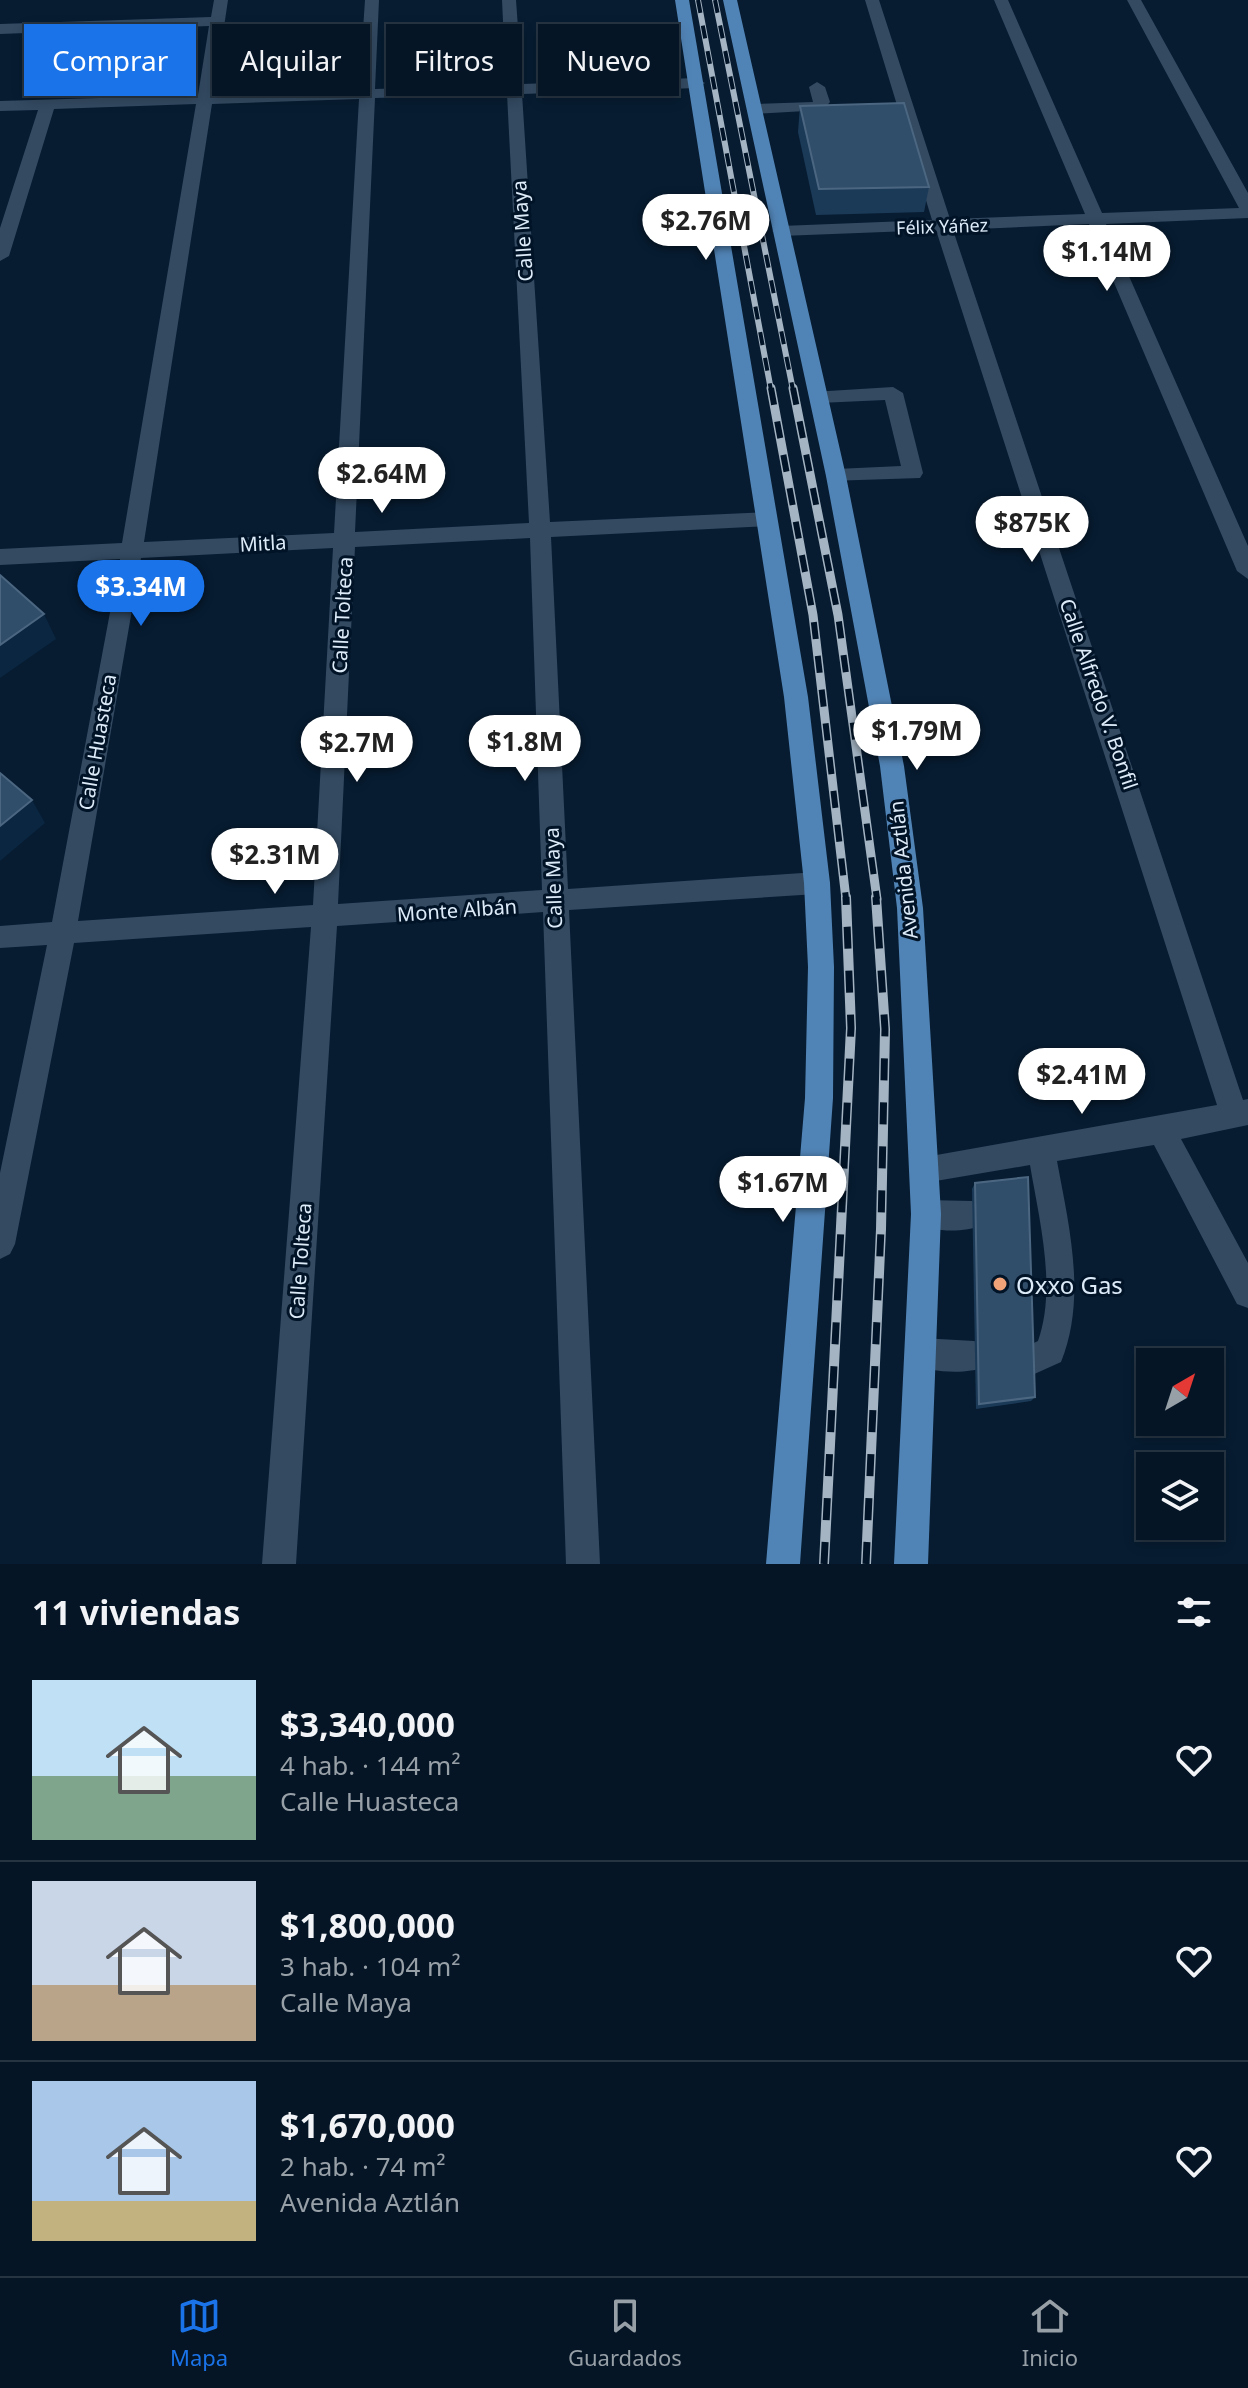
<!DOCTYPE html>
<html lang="es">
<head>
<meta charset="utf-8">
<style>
	:root { --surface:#051525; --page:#0e1e2d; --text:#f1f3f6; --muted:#979fa7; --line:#263442; --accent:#1a73e8 }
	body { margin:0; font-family:"Noto Sans",sans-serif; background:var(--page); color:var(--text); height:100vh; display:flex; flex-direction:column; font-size:30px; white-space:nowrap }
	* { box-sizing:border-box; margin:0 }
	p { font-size:26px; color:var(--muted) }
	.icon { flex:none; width:44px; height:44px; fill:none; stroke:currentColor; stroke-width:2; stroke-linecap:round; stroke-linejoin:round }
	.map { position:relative; height:1564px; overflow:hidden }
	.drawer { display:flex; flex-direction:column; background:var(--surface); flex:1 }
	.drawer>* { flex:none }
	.banner { position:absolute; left:24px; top:24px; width:800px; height:72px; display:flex; gap:16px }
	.needle { width:52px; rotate:39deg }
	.controls { position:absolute; left:1136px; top:1348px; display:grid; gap:16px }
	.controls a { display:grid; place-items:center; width:88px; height:88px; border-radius:0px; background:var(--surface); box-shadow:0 4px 12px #0003,0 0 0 2px var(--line); font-size:40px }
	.price { position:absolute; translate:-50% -68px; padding:0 18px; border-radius:28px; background:#fff; color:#222; font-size:26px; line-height:52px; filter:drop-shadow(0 2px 4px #0008) }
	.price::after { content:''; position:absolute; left:50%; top:48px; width:24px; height:18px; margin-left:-12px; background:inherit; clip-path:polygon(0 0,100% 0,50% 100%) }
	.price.on { background:var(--accent); color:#fff }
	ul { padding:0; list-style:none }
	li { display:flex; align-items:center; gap:24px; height:200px; padding:0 32px }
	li+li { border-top:2px solid var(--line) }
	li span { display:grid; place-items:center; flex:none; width:224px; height:160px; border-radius:0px; color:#555 }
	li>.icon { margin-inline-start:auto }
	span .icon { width:96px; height:96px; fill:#fffc; stroke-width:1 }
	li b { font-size:34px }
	h2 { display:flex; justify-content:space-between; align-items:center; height:96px; padding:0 32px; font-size:34px }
	.pill { padding:0 28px; border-radius:0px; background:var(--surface); box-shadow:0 4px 12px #0003,0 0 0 2px var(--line); font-size:28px; line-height:72px }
	.pill.on { background:var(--accent); color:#fff }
	.dock { display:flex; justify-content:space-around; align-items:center; height:112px; border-top:2px solid var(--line); background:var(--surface); font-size:22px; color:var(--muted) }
	.dock a { display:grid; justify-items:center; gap:4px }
	.dock .on { color:var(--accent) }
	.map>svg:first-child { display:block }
</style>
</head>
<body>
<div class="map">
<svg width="1248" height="1564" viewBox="0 0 1248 1564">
	<rect width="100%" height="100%" fill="#071c31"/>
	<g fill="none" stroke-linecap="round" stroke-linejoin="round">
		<g fill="#334a61" fill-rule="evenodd">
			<path d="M214 0H228L214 94 359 89 365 0H379L375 89 506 85 502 0H516L522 84 697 78 705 83 697 88 522 94 550 522 767 512 777 519 767 526 551 537 568 889 817 872 826 875 830 883 826 891 817 894 569 910 600 1564H566L543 912 337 926 296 1564H262L311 927 74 943 15 1244 10 1254 0 1259V1173L47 945 0 948V926L52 922 120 559 0 565V549L122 543 196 104 54 109 9 256 0 261V228L38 110 0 111V101L198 95 209 26 0 34V24L211 17ZM507 94 529 523 355 532 375 98ZM359 99 334 533 144 542 212 104ZM530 538 542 890 338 904 355 547ZM333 548 313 905 78 921 141 558Z"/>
			<path d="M865 0H879L950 219 1085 214 994 0H1008L1102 213 1239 208 1127 0H1141L1248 193V218L1106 224 1248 546V579L1237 571 1089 224 953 230 1243 1100 1248 1099V1125L1181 1139 1248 1263V1308L1237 1304 1154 1145 1057 1161C1069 1226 1087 1298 1061 1362L1030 1376 1019 1372 1015 1361 1019 1350 1038 1341C1057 1287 1039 1219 1030 1165L924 1183 914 1179 910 1169 914 1159 1217 1105 936 230 781 236 772 231 781 226 932 220Z"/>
			<polygon points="817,82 825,87 830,102 823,110 755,114 747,109 755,104 813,102 809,87"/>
			<polygon points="893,387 903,393 923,473 920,478 829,481 826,476 836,469 901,466 885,400 819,403 809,397 812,392"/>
			<path d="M926 1200 972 1201 982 1205 987 1215 982 1225C964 1233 934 1232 916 1224L911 1214 916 1204Z"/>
			<path d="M921 1338 974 1341 985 1345 989 1356 985 1367C965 1375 930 1372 910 1364L906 1353 910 1342Z"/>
		</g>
		<g fill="#5184b6" fill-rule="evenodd">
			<polygon points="675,0 689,0 808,697 830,883 834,967 833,1098 800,1564 766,1564 805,1098 808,967 804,883 784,697"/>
			<polygon points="723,0 737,0 846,476 904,766 923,908 941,1214 928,1564 894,1564 911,1214 897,908 880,766 826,476"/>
		</g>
		<defs>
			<g id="rail-far2">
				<polyline points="698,0 771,390"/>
				<polyline points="715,0 793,390"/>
			</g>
			<g id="rail-far1">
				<polyline points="771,388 813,615 846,899"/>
				<polyline points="793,388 838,615 877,899"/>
			</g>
			<g id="rail">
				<polyline points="824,1564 851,1028 846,897"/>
				<polyline points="866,1564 881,1229 885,1029 876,897"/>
			</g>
		</defs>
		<use href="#rail-far2" stroke="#a4b4c3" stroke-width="6"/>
		<use href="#rail-far1" stroke="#a4b4c3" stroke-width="9"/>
		<use href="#rail" stroke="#a4b4c3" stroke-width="10"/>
		<use href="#rail-far2" stroke="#011326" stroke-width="4" stroke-dasharray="13" stroke-linecap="butt"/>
		<use href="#rail-far1" stroke="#011326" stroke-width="6" stroke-dasharray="17" stroke-linecap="butt"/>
		<use href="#rail" stroke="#011326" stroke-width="7" stroke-dasharray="22" stroke-linecap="butt"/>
	</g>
	<g fill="#1b3a58">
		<polygon points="800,106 929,187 924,212 816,215 798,132"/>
		<polygon points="975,1183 1035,1397 1031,1401 976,1409 972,1189"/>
	</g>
	<g fill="#0a2641">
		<polygon points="44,614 56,639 0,678 0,645"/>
		<polygon points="32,800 45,823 0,861 0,826"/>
	</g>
	<g fill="#304d69" stroke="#4b6680" stroke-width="2">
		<polygon points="904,103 929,187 819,189 800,106"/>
		<polygon points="0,575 44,614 0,645"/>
		<polygon points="0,773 32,800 0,826"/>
		<polygon points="1028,1177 1035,1397 979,1404 975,1183"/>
	</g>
	<circle fill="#f0a278" stroke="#011326" stroke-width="3" cx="1000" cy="1284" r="8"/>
	<g text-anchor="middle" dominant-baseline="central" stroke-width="6" stroke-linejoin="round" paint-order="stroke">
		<g font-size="18" fill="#ddebf9" stroke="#011326">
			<text transform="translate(942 226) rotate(-2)">Félix Yáñez</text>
		</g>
		<g font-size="20" fill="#ddebf9" stroke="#011326">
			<text transform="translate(522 231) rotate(-94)">Calle Maya</text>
			<text transform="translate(263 543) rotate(-3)">Mitla</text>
			<text transform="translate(342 615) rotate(-87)">Calle Tolteca</text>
			<text transform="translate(1099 694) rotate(71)">Calle Alfredo V. Bonfil</text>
			<text transform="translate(97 742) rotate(-80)">Calle Huasteca</text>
			<text transform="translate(903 870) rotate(-96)">Avenida Aztlán</text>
			<text transform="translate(553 878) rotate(-92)">Calle Maya</text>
			<text transform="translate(457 910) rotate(-4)">Monte Albán</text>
			<text transform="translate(300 1261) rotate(-86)">Calle Tolteca</text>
		</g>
		<g font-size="24" fill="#ddebf9" stroke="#011326" text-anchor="start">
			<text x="1016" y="1284">Oxxo Gas</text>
		</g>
	</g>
</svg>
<div class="controls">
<a><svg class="needle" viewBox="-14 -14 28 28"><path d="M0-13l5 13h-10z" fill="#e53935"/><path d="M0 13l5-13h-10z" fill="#979fa7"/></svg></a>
<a><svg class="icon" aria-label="layers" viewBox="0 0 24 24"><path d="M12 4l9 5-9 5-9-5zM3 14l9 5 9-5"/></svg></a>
</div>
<b class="price" style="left:706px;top:262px">$2.76M</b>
<b class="price" style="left:1107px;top:293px">$1.14M</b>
<b class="price" style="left:382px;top:515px">$2.64M</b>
<b class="price" style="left:1032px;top:564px">$875K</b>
<b class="price on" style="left:141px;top:628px">$3.34M</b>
<b class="price" style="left:917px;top:772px">$1.79M</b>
<b class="price" style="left:525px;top:783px">$1.8M</b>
<b class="price" style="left:357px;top:784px">$2.7M</b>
<b class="price" style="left:275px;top:896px">$2.31M</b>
<b class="price" style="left:1082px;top:1116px">$2.41M</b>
<b class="price" style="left:783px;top:1224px">$1.67M</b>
<div class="banner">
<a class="pill on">Comprar</a>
<a class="pill">Alquilar</a>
<a class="pill">Filtros</a>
<a class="pill">Nuevo</a>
</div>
</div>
<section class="drawer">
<h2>11 viviendas<svg class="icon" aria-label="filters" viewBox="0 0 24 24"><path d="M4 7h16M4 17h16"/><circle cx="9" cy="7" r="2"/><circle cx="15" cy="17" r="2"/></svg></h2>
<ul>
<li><span style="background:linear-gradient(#bfe0f5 60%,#7fa58c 0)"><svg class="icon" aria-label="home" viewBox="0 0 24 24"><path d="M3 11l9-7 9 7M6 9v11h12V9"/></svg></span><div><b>$3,340,000</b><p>4 hab. · 144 m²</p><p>Calle Huasteca</p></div><svg class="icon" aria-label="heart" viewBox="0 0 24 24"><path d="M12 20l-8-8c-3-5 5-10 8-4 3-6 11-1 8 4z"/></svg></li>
<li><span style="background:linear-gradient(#c9d6e8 65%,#b9a48a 0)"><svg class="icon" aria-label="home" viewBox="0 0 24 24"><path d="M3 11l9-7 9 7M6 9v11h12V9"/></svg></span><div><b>$1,800,000</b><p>3 hab. · 104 m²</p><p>Calle Maya</p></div><svg class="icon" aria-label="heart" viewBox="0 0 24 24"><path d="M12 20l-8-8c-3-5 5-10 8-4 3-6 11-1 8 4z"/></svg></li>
<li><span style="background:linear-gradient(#a9c7e8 75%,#c2b280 0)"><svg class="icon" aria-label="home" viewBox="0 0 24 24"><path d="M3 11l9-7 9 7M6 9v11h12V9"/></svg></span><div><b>$1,670,000</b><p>2 hab. · 74 m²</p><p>Avenida Aztlán</p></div><svg class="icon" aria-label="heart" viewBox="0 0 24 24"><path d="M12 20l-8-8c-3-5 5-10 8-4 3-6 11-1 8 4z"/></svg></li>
</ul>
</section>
<nav class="dock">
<a class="on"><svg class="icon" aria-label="map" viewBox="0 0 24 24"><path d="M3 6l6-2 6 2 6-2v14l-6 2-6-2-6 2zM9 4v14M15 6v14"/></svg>Mapa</a>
<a><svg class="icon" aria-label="saved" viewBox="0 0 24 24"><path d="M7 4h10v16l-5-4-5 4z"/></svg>Guardados</a>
<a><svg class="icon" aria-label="home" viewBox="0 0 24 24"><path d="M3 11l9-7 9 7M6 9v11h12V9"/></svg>Inicio</a>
</nav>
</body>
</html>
